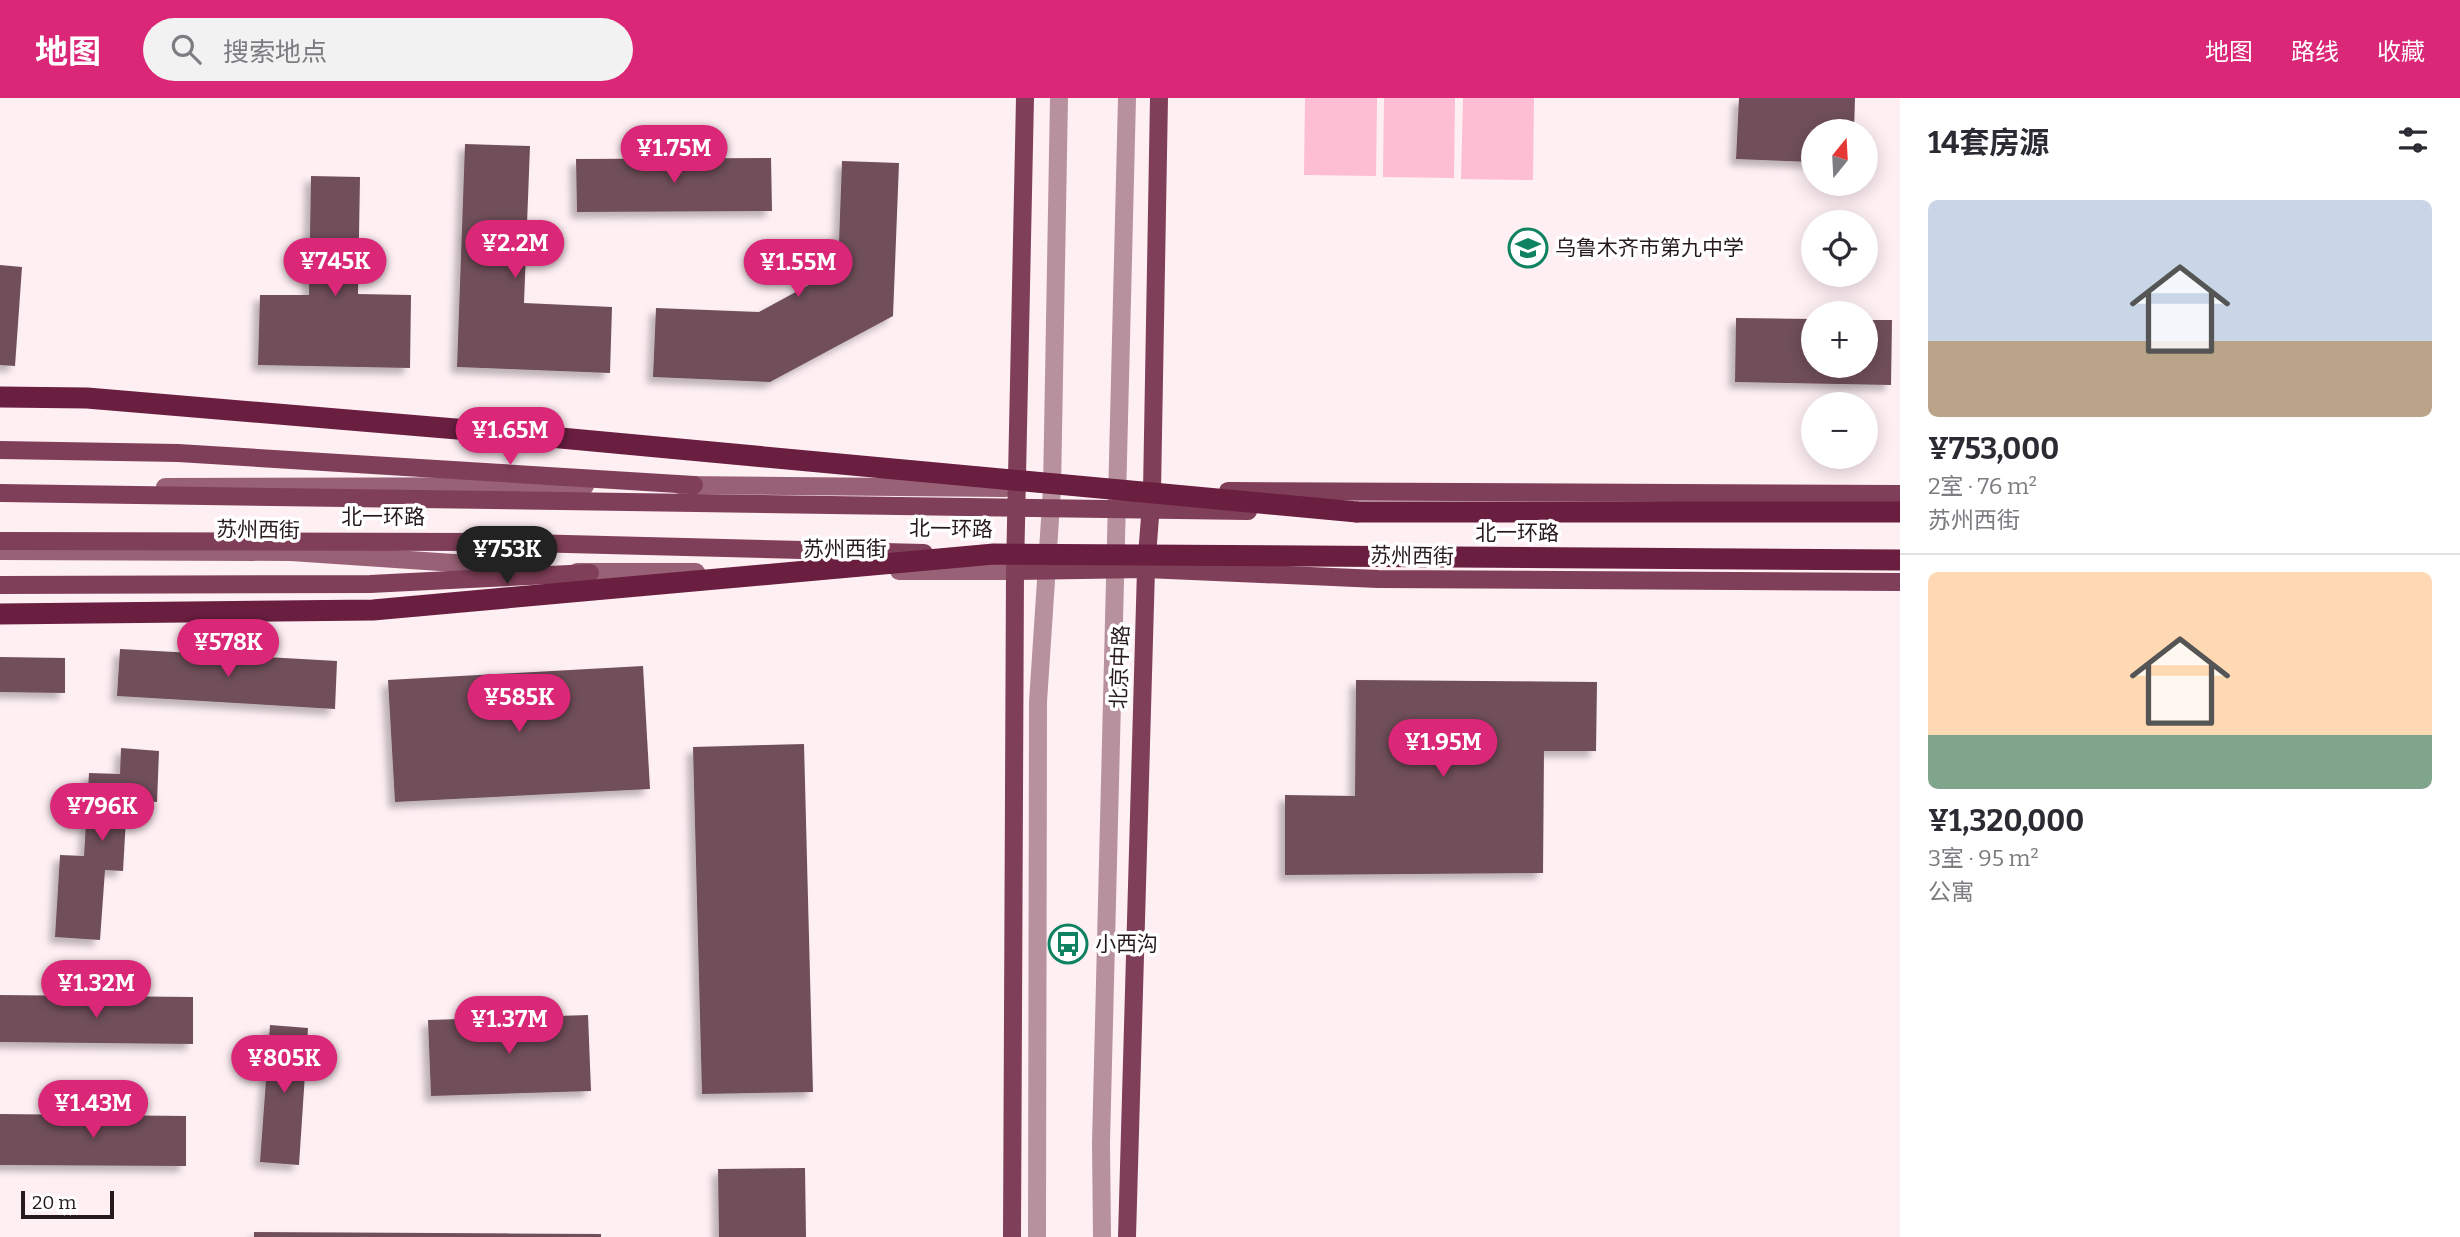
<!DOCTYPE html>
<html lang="zh">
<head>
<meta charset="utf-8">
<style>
	:root { --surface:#fff; --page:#f2f2f3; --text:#2b2b33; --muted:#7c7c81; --line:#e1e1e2; --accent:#db2777 }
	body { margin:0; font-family:Bitter,"Noto Sans SC",serif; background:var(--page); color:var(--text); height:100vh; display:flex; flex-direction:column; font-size:26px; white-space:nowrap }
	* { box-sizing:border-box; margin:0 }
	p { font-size:23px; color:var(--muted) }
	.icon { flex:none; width:38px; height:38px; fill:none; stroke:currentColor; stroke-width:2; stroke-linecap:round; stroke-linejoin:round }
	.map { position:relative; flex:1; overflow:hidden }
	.side { display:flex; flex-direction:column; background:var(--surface); width:560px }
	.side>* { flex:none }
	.needle { width:46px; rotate:18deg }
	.tools { position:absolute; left:1801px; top:21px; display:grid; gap:14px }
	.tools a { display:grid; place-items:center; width:77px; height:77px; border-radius:50%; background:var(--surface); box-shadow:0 4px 18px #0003; font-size:35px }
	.scale { position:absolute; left:21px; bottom:18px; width:93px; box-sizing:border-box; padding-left:7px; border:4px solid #271a1e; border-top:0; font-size:19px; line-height:24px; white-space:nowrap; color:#271a1e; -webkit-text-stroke:5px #fff; paint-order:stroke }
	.price { position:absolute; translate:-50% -60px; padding:0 16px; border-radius:24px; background:var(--accent); color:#fff; font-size:23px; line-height:46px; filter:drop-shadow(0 2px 4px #0008) }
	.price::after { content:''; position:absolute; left:50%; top:42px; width:21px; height:16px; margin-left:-10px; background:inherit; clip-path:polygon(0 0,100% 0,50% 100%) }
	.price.current { background:#222; color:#fff }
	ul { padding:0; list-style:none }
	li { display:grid; align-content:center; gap:14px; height:371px; padding:0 28px }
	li+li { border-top:2px solid var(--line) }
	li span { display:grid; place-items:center; height:217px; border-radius:10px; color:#555 }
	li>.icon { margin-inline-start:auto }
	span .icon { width:126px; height:126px; fill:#fffc; stroke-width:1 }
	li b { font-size:30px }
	h2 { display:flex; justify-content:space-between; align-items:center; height:84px; padding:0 28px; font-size:30px }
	header { display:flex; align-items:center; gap:42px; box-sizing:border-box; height:98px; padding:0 35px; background:var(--accent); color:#fff }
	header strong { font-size:33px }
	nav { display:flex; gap:38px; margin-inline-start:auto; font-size:24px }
	.search { width:490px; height:63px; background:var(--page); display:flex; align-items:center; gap:18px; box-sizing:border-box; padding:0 24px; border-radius:38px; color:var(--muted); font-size:26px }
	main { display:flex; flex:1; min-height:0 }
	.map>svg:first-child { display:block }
</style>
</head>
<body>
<header>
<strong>地图</strong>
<div class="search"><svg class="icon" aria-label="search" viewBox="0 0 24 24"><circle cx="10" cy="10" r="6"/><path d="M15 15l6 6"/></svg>搜索地点</div>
<nav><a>地图</a><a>路线</a><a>收藏</a></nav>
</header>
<main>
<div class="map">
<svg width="1900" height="1139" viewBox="0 0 1900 1139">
	<defs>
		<filter id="shadow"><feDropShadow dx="-6" dy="6" stdDeviation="3.5" flood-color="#0004"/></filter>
	</defs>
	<rect width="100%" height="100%" fill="#feeff3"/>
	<g fill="#fdbdd3">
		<polygon points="1305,0 1377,0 1376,78 1304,77"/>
		<polygon points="1384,0 1455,0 1454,80 1383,79"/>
		<polygon points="1463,0 1534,0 1533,82 1461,81"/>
	</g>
	<g fill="#6f505a" filter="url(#shadow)">
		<polygon points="1739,0 1855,0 1854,33 1813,33 1813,64 1736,61"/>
		<polygon points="465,46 530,48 524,205 612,209 610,275 457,269"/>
		<polygon points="771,60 772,113 577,114 576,61"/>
		<polygon points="842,63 899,65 893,218 770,284 653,279 656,210 759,214 838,171"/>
		<polygon points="311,78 360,79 358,196 411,197 410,270 258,267 260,197 309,197"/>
		<polygon points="0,167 22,169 15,268 0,267"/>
		<polygon points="1736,220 1813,221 1813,268 1866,268 1866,222 1892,222 1891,287 1735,284"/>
		<polygon points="120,551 337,563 335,611 117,598"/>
		<polygon points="0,559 65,560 65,595 0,594"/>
		<polygon points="643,568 650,691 395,704 388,582"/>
		<polygon points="1356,582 1597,584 1596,653 1544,653 1543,775 1285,777 1285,697 1355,698"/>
		<polygon points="804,646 813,994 702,996 693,649"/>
		<polygon points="121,650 159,653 157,704 127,702 123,773 105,772 100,842 55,839 60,757 84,758 89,675 120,676"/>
		<polygon points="0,897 193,899 193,946 0,944"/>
		<polygon points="588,917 591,993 431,998 428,922"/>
		<polygon points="270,927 308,930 299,1067 260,1064"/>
		<polygon points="0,1016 186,1018 186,1068 0,1067"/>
		<polygon points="805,1070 806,1139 719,1139 718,1071"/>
		<polygon points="254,1134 601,1136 601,1139 254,1139"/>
	</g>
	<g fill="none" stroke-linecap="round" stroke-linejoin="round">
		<g stroke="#b8919e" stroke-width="18">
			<polyline points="1037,1139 1038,604 1052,391 1059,0"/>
			<polyline points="1102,1139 1101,1045 1127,0"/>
		</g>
		<g stroke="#986175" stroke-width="18">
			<polyline points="679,387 1005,390"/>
			<polyline points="165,389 585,388"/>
			<polyline points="0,453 291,454 542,471"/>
			<polyline points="899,473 1015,473"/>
			<polyline points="577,474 696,474"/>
		</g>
		<g stroke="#803f58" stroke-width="18">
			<polyline points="0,352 178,355 694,387"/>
			<polyline points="1228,393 1900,396"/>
			<polyline points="0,443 487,444 924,455"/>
			<polyline points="1015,473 1146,471 1378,481 1900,484"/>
			<polyline points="0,487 370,486 590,475"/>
			<polyline points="1012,1139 1015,473 1025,0"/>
			<polyline points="1127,1139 1146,471 1152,393 1159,0"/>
		</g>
		<polyline stroke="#6a1f40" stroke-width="21" points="1357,414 1900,414"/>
		<polyline stroke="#803f58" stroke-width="18" points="0,395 1248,413"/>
		<g stroke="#6a1f40" stroke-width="21">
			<polyline points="0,299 87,300 539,338 1357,414"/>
			<polyline points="0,516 373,512 994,456 1900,462"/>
		</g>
	</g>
	<defs>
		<symbol id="school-ring" viewBox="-11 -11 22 22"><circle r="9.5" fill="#fff" stroke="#0f8261" stroke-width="1.5"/><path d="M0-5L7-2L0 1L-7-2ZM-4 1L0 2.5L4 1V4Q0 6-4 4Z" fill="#0f8261"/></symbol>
		<symbol id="bus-ring" viewBox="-11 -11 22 22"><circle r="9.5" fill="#fff" stroke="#0f8261" stroke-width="1.5"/><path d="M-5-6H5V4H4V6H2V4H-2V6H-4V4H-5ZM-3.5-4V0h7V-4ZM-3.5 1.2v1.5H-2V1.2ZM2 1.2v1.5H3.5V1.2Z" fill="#0f8261"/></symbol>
	</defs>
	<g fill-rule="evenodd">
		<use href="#school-ring" x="1506" y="128" width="44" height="44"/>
		<use href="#bus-ring" x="1046" y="824" width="44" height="44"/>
	</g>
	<g text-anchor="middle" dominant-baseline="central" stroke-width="7" stroke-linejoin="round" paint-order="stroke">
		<g font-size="21" fill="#271a1e" stroke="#fff" text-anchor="start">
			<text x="1555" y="150">乌鲁木齐市第九中学</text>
			<text x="1095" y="846">小西沟</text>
		</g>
		<g font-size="21" fill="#271a1e" stroke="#fff">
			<text x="383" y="419">北一环路</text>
			<text transform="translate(951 431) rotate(1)">北一环路</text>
			<text transform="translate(258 432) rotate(1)">苏州西街</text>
			<text x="1517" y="435">北一环路</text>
			<text x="845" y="451">苏州西街</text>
			<text transform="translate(1412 458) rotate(1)">苏州西街</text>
			<text transform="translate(1120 569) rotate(-88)">北京中路</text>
		</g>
	</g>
</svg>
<div class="tools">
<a><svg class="needle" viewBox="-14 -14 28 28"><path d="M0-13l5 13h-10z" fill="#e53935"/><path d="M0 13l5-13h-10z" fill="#7c7c81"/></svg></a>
<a><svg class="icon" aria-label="locate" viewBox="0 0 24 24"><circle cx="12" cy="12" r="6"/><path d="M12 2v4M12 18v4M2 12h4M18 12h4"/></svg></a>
<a>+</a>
<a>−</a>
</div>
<div class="scale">20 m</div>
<b class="price" style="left:674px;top:87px">¥1.75M</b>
<b class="price" style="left:515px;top:182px">¥2.2M</b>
<b class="price" style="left:335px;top:200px">¥745K</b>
<b class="price" style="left:798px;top:201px">¥1.55M</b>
<b class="price" style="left:510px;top:369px">¥1.65M</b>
<b class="price current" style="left:507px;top:488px">¥753K</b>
<b class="price" style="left:228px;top:581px">¥578K</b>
<b class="price" style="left:519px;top:636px">¥585K</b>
<b class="price" style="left:1443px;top:681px">¥1.95M</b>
<b class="price" style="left:102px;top:745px">¥796K</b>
<b class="price" style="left:96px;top:922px">¥1.32M</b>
<b class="price" style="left:509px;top:958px">¥1.37M</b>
<b class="price" style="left:284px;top:997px">¥805K</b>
<b class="price" style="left:93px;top:1042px">¥1.43M</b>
</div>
<section class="side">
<h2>14套房源<svg class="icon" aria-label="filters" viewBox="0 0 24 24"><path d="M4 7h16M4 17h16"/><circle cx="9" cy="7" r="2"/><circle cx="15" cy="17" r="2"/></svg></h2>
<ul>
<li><span style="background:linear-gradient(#c9d6e8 65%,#b9a48a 0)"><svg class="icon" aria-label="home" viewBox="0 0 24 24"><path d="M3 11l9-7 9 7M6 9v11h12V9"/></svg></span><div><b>¥753,000</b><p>2室 · 76 m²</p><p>苏州西街</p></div></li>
<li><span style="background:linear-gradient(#ffd9b3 75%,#7fa58c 0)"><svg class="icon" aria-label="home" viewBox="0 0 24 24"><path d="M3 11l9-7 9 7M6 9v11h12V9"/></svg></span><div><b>¥1,320,000</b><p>3室 · 95 m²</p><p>公寓</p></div></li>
</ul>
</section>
</main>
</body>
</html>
